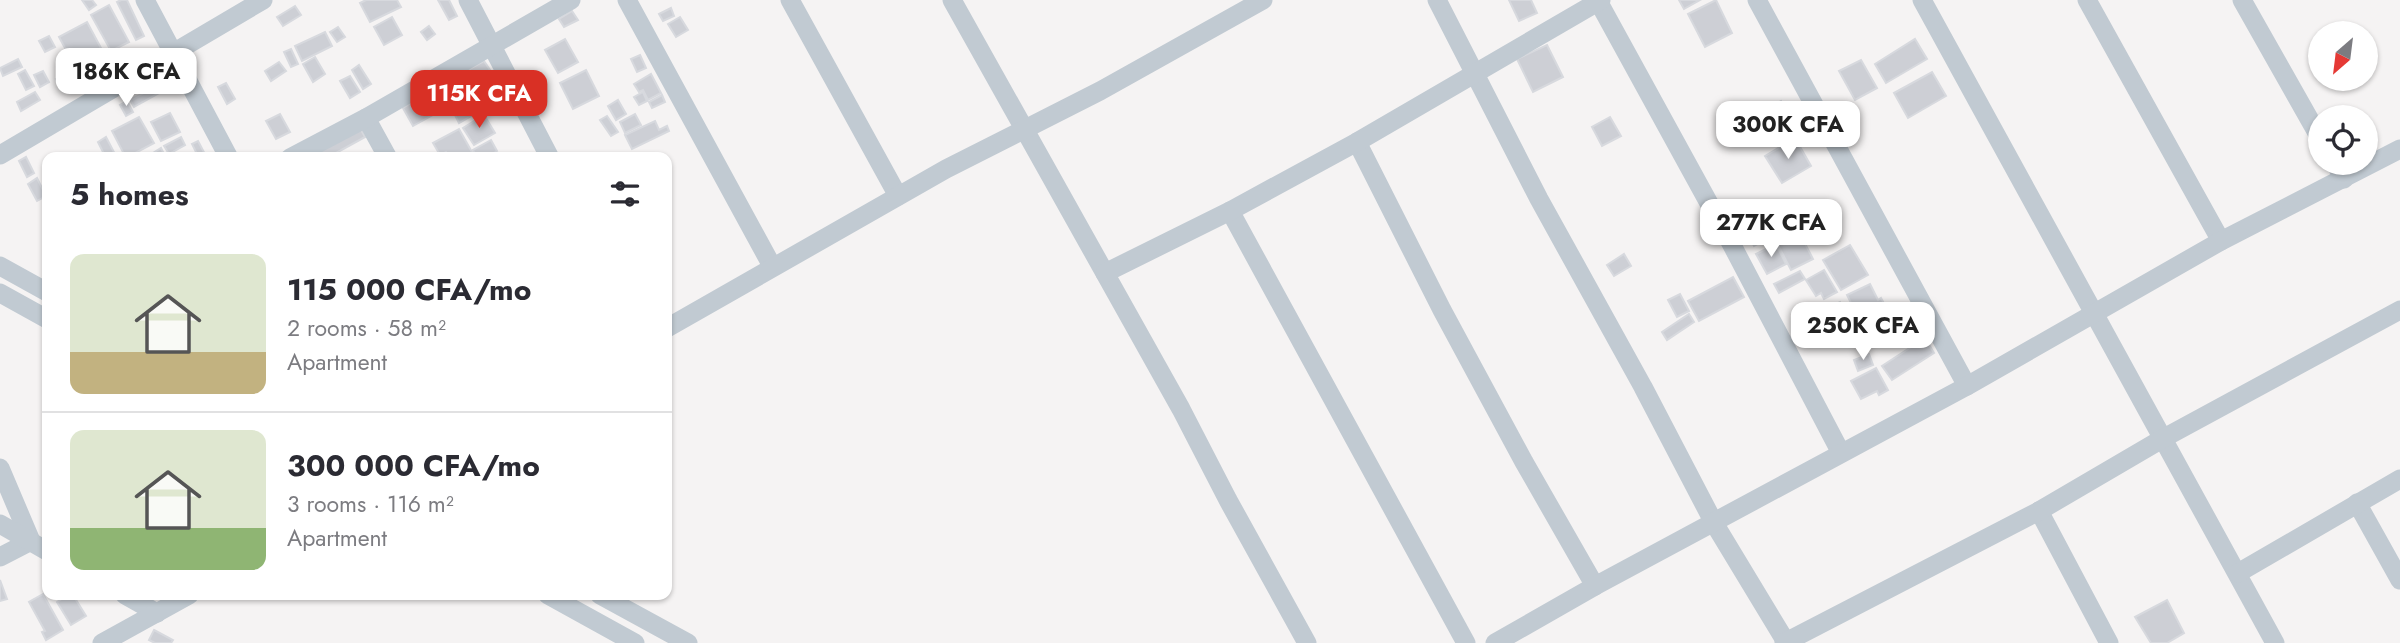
<!DOCTYPE html>
<html lang="en">
<head>
<meta charset="utf-8">
<style>
	:root { --surface:#fff; --page:#f2f2f3; --text:#2b2b33; --muted:#7c7c81; --line:#e1e1e2; --accent:#d93025 }
	body { margin:0; font-family:Jost,sans-serif; background:var(--page); color:var(--text); height:100vh; display:flex; flex-direction:column; font-size:26px; white-space:nowrap }
	* { box-sizing:border-box; margin:0 }
	p { font-size:23px; color:var(--muted) }
	.icon { flex:none; width:38px; height:38px; fill:none; stroke:currentColor; stroke-width:2; stroke-linecap:round; stroke-linejoin:round }
	.map { position:relative; flex:1; overflow:hidden }
	.side { position:absolute; left:42px; top:152px; width:630px; height:448px; display:flex; flex-direction:column; background:var(--surface); border-radius:14px; box-shadow:0 2px 5px #0004 }
	.side>* { flex:none }
	.needle { width:46px; rotate:208deg }
	.tools { position:absolute; left:2308px; top:21px; display:grid; gap:14px }
	.tools a { display:grid; place-items:center; width:70px; height:70px; border-radius:50%; background:var(--surface); box-shadow:0 2px 5px #0004; font-size:35px }
	.price { position:absolute; translate:-50% -60px; padding:0 16px; border-radius:14px; background:#fff; color:#222; font-size:23px; line-height:46px; filter:drop-shadow(0 2px 4px #0008) }
	.price::after { content:''; position:absolute; left:50%; top:42px; width:21px; height:16px; margin-left:-10px; background:inherit; clip-path:polygon(0 0,100% 0,50% 100%) }
	.price.on { background:var(--accent); color:#fff }
	ul { padding:0; list-style:none }
	li { display:flex; align-items:center; gap:21px; height:175px; padding:0 28px }
	li+li { border-top:2px solid var(--line) }
	li span { display:grid; place-items:center; flex:none; width:196px; height:140px; border-radius:14px; color:#555 }
	li>.icon { margin-inline-start:auto }
	span .icon { width:84px; height:84px; fill:#fffc; stroke-width:1 }
	li b { font-size:30px }
	h2 { display:flex; justify-content:space-between; align-items:center; height:84px; padding:0 28px; font-size:30px }
	.map>svg:first-child { display:block }
</style>
</head>
<body>
<div class="map">
<svg width="2400" height="643" viewBox="0 0 2400 643">
	<rect width="100%" height="100%" fill="#f5f3f3"/>
	<g fill="#cdcfd5" stroke="#d7d9de" stroke-width="2">
		<polygon points="82,0 92,0 96,5 89,10"/>
		<polygon points="121,0 127,0 144,36 136,40 117,2"/>
		<polygon points="366,0 397,0 401,7 370,22 360,3"/>
		<polygon points="438,0 449,0 457,16 449,20"/>
		<polygon points="1509,0 1531,0 1537,13 1519,21"/>
		<polygon points="1679,0 1700,0 1684,9"/>
		<polygon points="1716,0 1732,33 1705,47 1688,14"/>
		<polygon points="109,5 129,42 111,51 91,15"/>
		<polygon points="295,6 301,15 283,26 277,17"/>
		<polygon points="671,8 674,16 663,21 659,14"/>
		<polygon points="572,11 578,20 564,27 559,19"/>
		<polygon points="392,17 402,35 384,45 374,27"/>
		<polygon points="680,17 688,30 676,37 668,24"/>
		<polygon points="87,22 101,48 73,63 59,37"/>
		<polygon points="429,26 435,34 427,40 421,32"/>
		<polygon points="338,27 345,37 337,42 330,32"/>
		<polygon points="325,32 332,46 302,61 295,46"/>
		<polygon points="49,36 55,47 45,52 39,41"/>
		<polygon points="565,39 578,62 558,73 545,50"/>
		<polygon points="1915,39 1927,59 1886,83 1875,64"/>
		<polygon points="1547,45 1563,77 1533,92 1517,59"/>
		<polygon points="291,49 298,64 291,67 284,52"/>
		<polygon points="106,51 112,60 105,65 99,55"/>
		<polygon points="640,55 646,68 637,72 631,59"/>
		<polygon points="315,57 325,74 313,82 303,64"/>
		<polygon points="18,59 22,67 3,76 0,68"/>
		<polygon points="1861,60 1877,88 1855,100 1839,71"/>
		<polygon points="484,61 490,70 446,95 441,86"/>
		<polygon points="279,62 286,71 271,81 265,71"/>
		<polygon points="83,63 87,77 78,79 74,66"/>
		<polygon points="359,65 371,84 363,89 352,70"/>
		<polygon points="25,70 34,86 26,90 18,74"/>
		<polygon points="586,70 599,96 573,109 560,83"/>
		<polygon points="43,71 49,82 40,87 34,75"/>
		<polygon points="1932,72 1946,96 1908,118 1894,93"/>
		<polygon points="71,73 74,82 60,88 56,79"/>
		<polygon points="651,74 661,93 648,100 643,90 639,92 634,84"/>
		<polygon points="350,76 360,92 350,98 340,81"/>
		<polygon points="226,83 235,99 227,104 218,87"/>
		<polygon points="159,85 163,91 134,107 130,100"/>
		<polygon points="436,88 447,107 413,126 403,108"/>
		<polygon points="490,88 497,101 459,123 452,109"/>
		<polygon points="35,92 40,100 21,111 17,102"/>
		<polygon points="643,92 647,101 639,105 634,97"/>
		<polygon points="662,95 665,102 652,108 649,102"/>
		<polygon points="618,100 626,114 616,120 608,106"/>
		<polygon points="127,101 133,112 126,116 120,105"/>
		<polygon points="1781,101 1793,124 1756,144 1744,120"/>
		<polygon points="170,113 180,132 161,141 151,122"/>
		<polygon points="280,114 290,132 276,139 266,121"/>
		<polygon points="635,114 641,125 625,133 620,122"/>
		<polygon points="484,115 495,133 474,145 463,128"/>
		<polygon points="607,116 618,132 611,136 600,120"/>
		<polygon points="139,117 154,143 126,158 112,131"/>
		<polygon points="1610,117 1621,136 1602,146 1592,127"/>
		<polygon points="655,121 659,130 667,126 669,131 632,149 625,135"/>
		<polygon points="360,128 365,137 327,158 318,158 316,153"/>
		<polygon points="459,129 473,154 467,158 449,158 446,152 440,155 433,143"/>
		<polygon points="106,137 117,158 106,158 98,142"/>
		<polygon points="181,137 185,145 169,154 164,146"/>
		<polygon points="1795,138 1811,166 1782,183 1765,156"/>
		<polygon points="491,140 497,151 486,158 477,158 473,150"/>
		<polygon points="198,141 207,158 199,158 192,144"/>
		<polygon points="161,148 166,158 145,158"/>
		<polygon points="26,157 34,173 27,177 19,161"/>
		<polygon points="37,178 46,196 37,201 28,184"/>
		<polygon points="1788,205 1797,223 1754,246 1744,227"/>
		<polygon points="1799,232 1813,259 1791,270 1777,243"/>
		<polygon points="1776,244 1786,264 1767,274 1756,254"/>
		<polygon points="1850,245 1868,275 1841,290 1823,260"/>
		<polygon points="1624,254 1631,266 1614,276 1607,265"/>
		<polygon points="1824,270 1837,292 1824,299 1821,293 1816,296 1806,280"/>
		<polygon points="1800,271 1805,279 1779,293 1774,284"/>
		<polygon points="1733,277 1744,297 1699,321 1688,301"/>
		<polygon points="1870,284 1878,300 1881,298 1886,307 1860,321 1847,295"/>
		<polygon points="1680,294 1689,311 1677,317 1668,300"/>
		<polygon points="1840,302 1855,327 1841,335 1836,326 1831,329 1821,312"/>
		<polygon points="1689,314 1694,322 1667,340 1662,332"/>
		<polygon points="1925,338 1934,353 1892,380 1882,366"/>
		<polygon points="1869,354 1873,365 1858,371 1854,360"/>
		<polygon points="1876,368 1888,390 1879,395 1877,391 1861,399 1851,381"/>
		<polygon points="0,580 7,599 0,601"/>
		<polygon points="43,594 63,630 46,640 42,632 45,631 29,602"/>
		<polygon points="68,595 73,595 86,616 71,625 57,602"/>
		<polygon points="2167,600 2184,633 2167,643 2151,643 2135,617"/>
		<polygon points="154,630 173,640 171,643 155,643 149,640"/>
	</g>
	<g fill="none" stroke-linecap="round" stroke-linejoin="round">
		<g stroke="#c1cad2" stroke-width="19">
			<polyline points="145,0 229,158"/>
			<polyline points="468,0 550,158"/>
			<polyline points="627,0 772,266"/>
			<polyline points="790,0 898,196"/>
			<polyline points="952,0 1181,409 1228,500 1307,643"/>
			<polyline points="1437,0 1539,199 1643,387 1714,523 1786,642"/>
			<polyline points="1757,0 1967,386"/>
			<polyline points="1922,0 2275,643"/>
			<polyline points="2087,0 2221,241"/>
			<polyline points="2242,0 2320,138"/>
			<polyline points="1598,1 1733,247 1841,453"/>
			<polyline points="366,118 388,158"/>
			<polyline points="1357,142 1442,310 1524,462 1595,586"/>
			<polyline points="0,155 263,0"/>
			<polyline points="290,158 366,118 571,0"/>
			<polyline points="2335,163 2344,179"/>
			<polyline points="1230,211 1466,643"/>
			<polyline points="0,266 47,292"/>
			<polyline points="1105,273 1230,211 1357,142 1601,0"/>
			<polyline points="0,293 47,319"/>
			<polyline points="667,328 946,169 1100,91 1263,0"/>
			<polyline points="0,468 31,541 0,557"/>
			<polyline points="2357,503 2400,580"/>
			<polyline points="2039,511 2109,643"/>
			<polyline points="0,524 47,551"/>
			<polyline points="2238,573 2400,479"/>
			<polyline points="125,595 157,613"/>
			<polyline points="548,595 635,643"/>
			<polyline points="600,595 688,643"/>
			<polyline points="102,643 189,595"/>
			<polyline points="1495,643 1595,586 1967,386 2221,241 2400,149"/>
			<polyline points="1784,643 2039,511 2162,439 2400,310"/>
		</g>
	</g>
</svg>
<div class="tools">
<a><svg class="needle" viewBox="-14 -14 28 28"><path d="M0-13l5 13h-10z" fill="#e53935"/><path d="M0 13l5-13h-10z" fill="#7c7c81"/></svg></a>
<a><svg class="icon" aria-label="locate" viewBox="0 0 24 24"><circle cx="12" cy="12" r="6"/><path d="M12 2v4M12 18v4M2 12h4M18 12h4"/></svg></a>
</div>
<b class="price" style="left:126px;top:108px">186K CFA</b>
<b class="price on" style="left:479px;top:130px">115K CFA</b>
<b class="price" style="left:1788px;top:161px">300K CFA</b>
<b class="price" style="left:1771px;top:259px">277K CFA</b>
<b class="price" style="left:1863px;top:362px">250K CFA</b>
<section class="side">
<h2>5 homes<svg class="icon" aria-label="filters" viewBox="0 0 24 24"><path d="M4 7h16M4 17h16"/><circle cx="9" cy="7" r="2"/><circle cx="15" cy="17" r="2"/></svg></h2>
<ul>
<li><span style="background:linear-gradient(#dfe7d0 70%,#c2b280 0)"><svg class="icon" aria-label="home" viewBox="0 0 24 24"><path d="M3 11l9-7 9 7M6 9v11h12V9"/></svg></span><div><b>115 000 CFA/mo</b><p>2 rooms · 58 m²</p><p>Apartment</p></div></li>
<li><span style="background:linear-gradient(#dfe7d0 70%,#8fb573 0)"><svg class="icon" aria-label="home" viewBox="0 0 24 24"><path d="M3 11l9-7 9 7M6 9v11h12V9"/></svg></span><div><b>300 000 CFA/mo</b><p>3 rooms · 116 m²</p><p>Apartment</p></div></li>
</ul>
</section>
</div>
</body>
</html>
